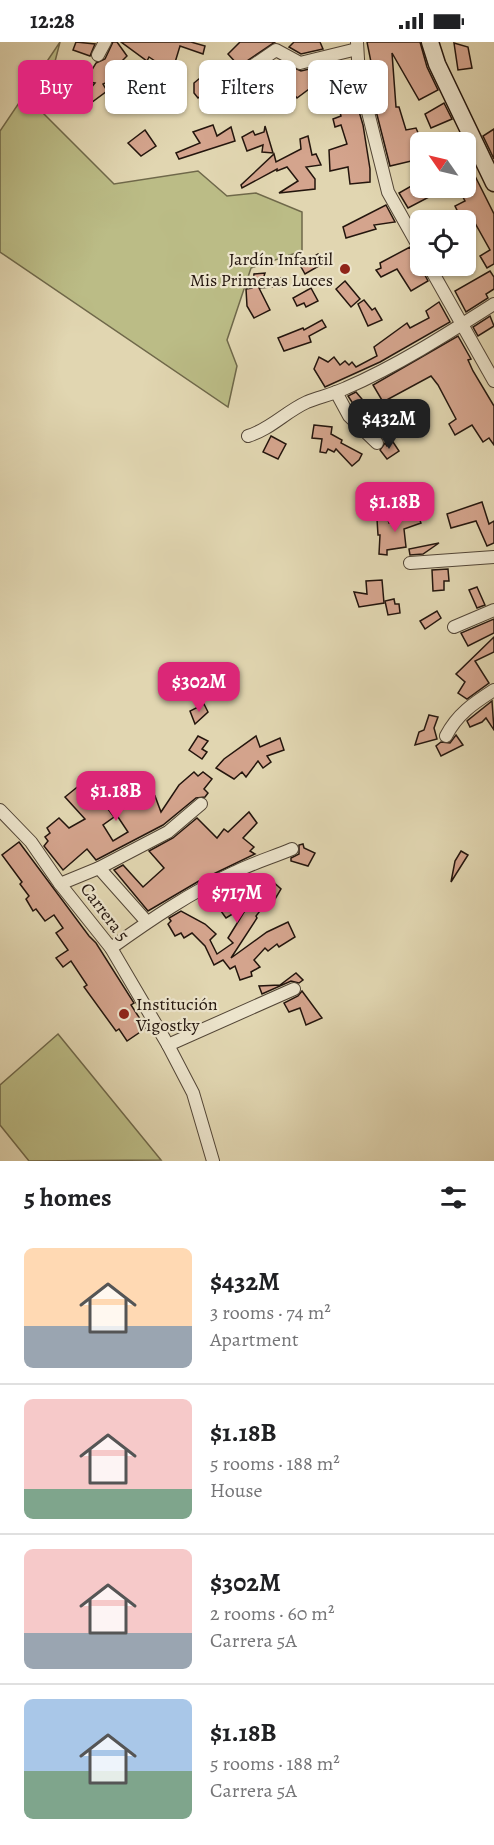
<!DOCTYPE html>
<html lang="en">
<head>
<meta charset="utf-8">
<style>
	:root { --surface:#fff; --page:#f6f6f6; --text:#202124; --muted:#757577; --line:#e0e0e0; --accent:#db2777 }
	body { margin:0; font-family:Alegreya,serif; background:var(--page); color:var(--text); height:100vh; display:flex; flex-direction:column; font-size:22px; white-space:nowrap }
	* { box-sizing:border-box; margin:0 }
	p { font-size:20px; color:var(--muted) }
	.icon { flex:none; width:33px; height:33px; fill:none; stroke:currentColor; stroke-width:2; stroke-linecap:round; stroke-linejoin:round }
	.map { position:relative; height:1119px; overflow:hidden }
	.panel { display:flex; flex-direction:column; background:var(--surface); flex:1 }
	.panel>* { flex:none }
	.banner { position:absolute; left:18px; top:18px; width:459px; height:54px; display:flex; gap:12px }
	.needle { width:39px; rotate:304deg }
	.buttons { position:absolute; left:410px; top:90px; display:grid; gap:12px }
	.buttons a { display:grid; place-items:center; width:66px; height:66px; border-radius:9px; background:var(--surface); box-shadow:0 2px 4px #0004; font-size:30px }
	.price { position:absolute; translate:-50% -51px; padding:0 14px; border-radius:12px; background:var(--accent); color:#fff; font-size:20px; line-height:39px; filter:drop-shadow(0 2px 3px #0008) }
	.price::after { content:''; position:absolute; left:50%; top:36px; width:18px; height:14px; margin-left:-9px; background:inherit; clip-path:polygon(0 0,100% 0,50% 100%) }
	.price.active { background:#222; color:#fff }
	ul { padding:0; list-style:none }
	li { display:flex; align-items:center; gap:18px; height:150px; padding:0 24px }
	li+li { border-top:2px solid var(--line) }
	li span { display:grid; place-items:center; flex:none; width:168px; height:120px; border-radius:9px; color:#555 }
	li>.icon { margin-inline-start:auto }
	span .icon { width:72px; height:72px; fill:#fffc; stroke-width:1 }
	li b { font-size:26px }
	h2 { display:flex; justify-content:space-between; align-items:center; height:72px; padding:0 24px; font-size:26px }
	.tag { padding:0 21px; border-radius:9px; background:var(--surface); box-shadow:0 2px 4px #0004; font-size:21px; line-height:54px }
	.tag.active { background:var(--accent); color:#fff }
	.status { display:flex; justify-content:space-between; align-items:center; height:42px; padding:0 30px; background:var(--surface); direction:ltr }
	.status svg { height:16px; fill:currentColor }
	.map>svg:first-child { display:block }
</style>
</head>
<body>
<div class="status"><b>12:28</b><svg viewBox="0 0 49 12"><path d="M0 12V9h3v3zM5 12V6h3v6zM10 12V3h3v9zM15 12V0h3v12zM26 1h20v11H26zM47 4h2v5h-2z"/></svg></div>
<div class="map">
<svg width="494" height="1119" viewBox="0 0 494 1119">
	<rect width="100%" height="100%" fill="#e1d6b1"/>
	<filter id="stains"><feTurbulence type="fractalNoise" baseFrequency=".00333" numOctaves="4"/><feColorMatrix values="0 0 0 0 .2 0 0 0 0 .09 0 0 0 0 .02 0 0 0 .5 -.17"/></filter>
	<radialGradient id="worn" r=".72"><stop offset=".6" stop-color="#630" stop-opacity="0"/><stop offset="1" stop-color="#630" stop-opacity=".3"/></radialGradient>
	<g fill="#bbbc86" stroke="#6f684a" stroke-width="1.5">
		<polygon points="60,0 42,70 114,142 198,129 227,154 256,151 302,170 302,209 251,226 227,298 237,324 228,365 0,210 0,89"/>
		<polygon points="58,992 161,1118 29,1119 0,1083 0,1043"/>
	</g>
	<g fill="#d4a48d" stroke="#23150d" stroke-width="1.5">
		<polygon points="76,0 95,2 90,14 73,8"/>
		<polygon points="113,0 117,0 127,14 114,27 118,35 103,42 107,49 91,61 89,66 80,59 95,41 85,39 96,21 105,17"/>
		<polygon points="121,0 191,0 205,4 203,12 180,4 173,27 184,32 167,66 157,57 161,23 149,15 147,19"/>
		<polygon points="240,0 275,0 244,21 244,29 251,33 265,25 270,29 281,20 301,29 343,19 351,32 351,42 363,83 370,127 370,140 350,142 348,125 330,129 329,108 347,102 341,83 335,85 333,77 341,74 333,43 328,33 297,56 282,38 270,49 263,41 243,53 233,38 222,40 221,30 232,28 231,26 238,23 228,12"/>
		<polygon points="294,0 320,0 323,7 301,12 289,5"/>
		<polygon points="367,0 420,0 427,25 438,48 419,58 392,11 396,65 399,65 406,88 416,86 422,100 420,100 420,117 390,124 372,53 374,53 373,30"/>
		<polygon points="454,1 468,5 472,26 458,28"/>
		<polygon points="138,29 146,41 118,66 116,65"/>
		<polygon points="200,36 208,48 198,56 194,51 194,41"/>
		<polygon points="444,61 452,77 431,86 425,72"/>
		<polygon points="213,83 217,94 231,85 235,99 179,117 176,111 200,101 193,90"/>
		<polygon points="265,84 273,111 262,110 263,103 247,109 242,95 253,89 255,93 264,90"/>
		<polygon points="494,87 494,117 483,94"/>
		<polygon points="145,88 156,104 141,114 128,101"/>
		<polygon points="308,94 312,113 316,112 321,123 306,125 315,137 315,147 279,151 298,139 287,125 277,129 277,127 242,146 241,143 274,112 276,120 301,107 300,97"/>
		<polygon points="474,132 494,172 494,222 487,226 480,214 490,208 471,174 462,178 455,164 465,159 458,146 465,146 465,137"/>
		<polygon points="420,139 420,146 426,146 431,154 408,166 399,151"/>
		<polygon points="386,163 395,180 374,183 376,187 346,196 343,185"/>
		<polygon points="410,205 428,239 411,249 397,227 381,235 376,228 381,226 380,221"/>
		<polygon points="318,212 324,221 305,232 300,223"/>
		<polygon points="490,229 494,235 494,247 486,252 488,256 466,270 455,249"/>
		<polygon points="265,231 263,237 282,236 283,244 259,246 270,268 254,276 247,264 246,247 252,246 254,232"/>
		<polygon points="345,239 360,257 351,265 336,247"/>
		<polygon points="311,246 318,259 306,265 304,261 297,264 293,256"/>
		<polygon points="364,258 372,268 375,266 382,278 368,284 358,262"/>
		<polygon points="439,260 450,280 380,320 325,345 314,327 319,315 328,320 334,315 340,323 345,319 349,323 352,320 356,325 377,314 374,305 407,281 410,286 429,276 426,269"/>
		<polygon points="490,274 494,284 478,294 473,285"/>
		<polygon points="322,278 326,285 309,294 311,300 284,309 278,296 303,286 304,288"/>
		<polygon points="458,294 471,317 468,318 473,329 494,364 494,403 489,396 483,400 472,383 455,393 449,382 456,377 438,343 431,334 383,360 373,343"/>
		<polygon points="356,350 367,363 361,374 348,354"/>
		<polygon points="414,364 420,375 406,382 400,371"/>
		<polygon points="314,383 332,385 331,392 342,398 341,401 362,412 359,418 352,424 336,407 334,410 328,407 326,411 320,410 322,397 312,396"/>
		<polygon points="271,394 286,402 278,417 263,410"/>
		<polygon points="393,400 399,409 387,417 380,408 385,401 387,404"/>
		<polygon points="482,460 489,482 494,479 494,501 487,504 476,479 451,486 447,472"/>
		<polygon points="417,471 421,481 404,487 406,505 387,508 387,513 379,512 380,493 378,493 377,477 388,477 389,481"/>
		<polygon points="439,501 423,512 410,513 409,507"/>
		<polygon points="448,527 449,539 444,539 444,548 433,549 432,528"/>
		<polygon points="382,538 384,561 359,565 354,550 367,552 366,539"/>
		<polygon points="477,545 485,563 477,566 469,548"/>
		<polygon points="394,557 395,562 399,562 400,571 388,573 385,559"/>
		<polygon points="437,569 441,576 425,587 420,579"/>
		<polygon points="494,577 494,591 468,604 461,591"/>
		<polygon points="494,595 494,610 475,619 489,641 467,657 458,651 465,640 456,632"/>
		<polygon points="492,659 494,688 486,676 482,680 470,685 467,679"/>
		<polygon points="204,662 208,670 195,682 190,669"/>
		<polygon points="429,673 438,675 434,686 437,697 415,703 419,690 424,688"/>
		<polygon points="456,693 463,703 441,714 436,704 441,700 450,701"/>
		<polygon points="198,694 208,699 202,707 207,710 202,717 189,708"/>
		<polygon points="256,694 260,705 280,696 284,708 267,714 271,720 263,726 258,719 246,735 242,730 234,737 216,726 224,717"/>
		<polygon points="194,730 198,734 203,730 212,737 204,747 208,751 205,755 196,756 163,783 96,818 87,807 63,828 44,804 48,799 45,795 50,791 47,786 59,776 69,786 85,777 65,755 81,742 92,757 101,764 105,763 114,775 103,783 113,799 128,790 114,769 144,757 145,761 155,754 161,770 179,743"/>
		<polygon points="249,770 257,781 243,796 254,805 250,809 255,812 199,839 148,869 114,828 123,823 143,845 164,826 149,809 173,796 197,776 217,796 224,787 228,790"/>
		<polygon points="19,800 89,894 96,901 134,961 131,963 146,986 127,999 119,987 116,989 84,945 87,943 71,919 63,925 56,916 68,908 56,891 63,886 54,873 45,879 36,867 33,869 26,857 29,854 20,842 22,840 2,813"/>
		<polygon points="303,802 304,806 315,811 308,824 291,819 291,816 299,812 299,803"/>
		<polygon points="461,809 468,813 451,840 455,819"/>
		<polygon points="251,832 261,846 271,838 281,847 274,859 270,856 256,874 257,876 231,916 267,890 288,880 295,895 279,905 277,902 268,909 265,906 254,918 260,925 251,930 252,934 240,938 235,924 230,927 223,918 214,923 205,904 192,891 184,896 181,891 175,894 168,882 171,879 169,876 181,869 205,882 216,892 210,898 217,912 233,901 228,896 249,862 226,876 213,858 205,864 200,857"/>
		<polygon points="296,931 303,938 299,941 291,939 262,952 259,944 280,943"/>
		<polygon points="302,949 322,976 306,983 300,966 289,970 284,961 298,954"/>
	</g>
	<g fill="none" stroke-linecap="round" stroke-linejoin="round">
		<defs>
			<g id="street">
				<polyline points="357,0 359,34 388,150 420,207"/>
				<polyline points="98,13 105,0"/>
				<polyline points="251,25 276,8 300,21 357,7"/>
				<polyline points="429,224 494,339"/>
				<polyline points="336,350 349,374 377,401"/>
				<path d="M248 394C271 387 285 370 307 360 320 355 333 352 346 346 397 324 447 292 494 262"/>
				<polyline points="410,521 494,515"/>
				<polyline points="454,585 494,568"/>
				<path d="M446 694C457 672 474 661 494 648"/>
				<polyline points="0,768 31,800 60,842 111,906 168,1003 193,1051 213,1119"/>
				<polyline points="99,826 147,880"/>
				<polyline points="60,842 99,826 168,790 201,762"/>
				<path d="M111 906C150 878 191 850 235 830 253 821 273 815 292 807"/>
				<polyline points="168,1003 294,947"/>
			</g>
			<polyline id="secondary" points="430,0 437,22 494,141"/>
		</defs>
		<use href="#street" stroke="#524536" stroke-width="14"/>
		<use href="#secondary" stroke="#23150d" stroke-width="19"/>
		<use href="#street" stroke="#ece4cc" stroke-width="12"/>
		<use href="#secondary" stroke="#ece4cc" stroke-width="16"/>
	</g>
	<g fill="#8f2418" stroke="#ece4cc" stroke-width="2">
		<circle cx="345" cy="227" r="6"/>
		<circle cx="124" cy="972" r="6"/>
	</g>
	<g text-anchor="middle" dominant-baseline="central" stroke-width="4.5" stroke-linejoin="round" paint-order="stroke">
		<g font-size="18" fill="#23150d" stroke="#ece4cc" text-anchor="end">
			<text x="333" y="217">Jardín Infantil<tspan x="333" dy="21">Mis Primeras Luces</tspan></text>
			<text x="136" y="962" text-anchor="start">Institución<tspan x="136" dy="21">Vigostky</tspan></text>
		</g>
		<g font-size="18" fill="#23150d" stroke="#ece4cc">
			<text transform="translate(105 870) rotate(53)">Carrera 5</text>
		</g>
	</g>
	<rect width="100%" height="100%" filter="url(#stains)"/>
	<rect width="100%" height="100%" fill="url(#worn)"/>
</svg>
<div class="buttons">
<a><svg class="needle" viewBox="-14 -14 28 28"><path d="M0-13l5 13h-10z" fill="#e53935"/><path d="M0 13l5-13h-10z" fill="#757577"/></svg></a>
<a><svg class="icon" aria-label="locate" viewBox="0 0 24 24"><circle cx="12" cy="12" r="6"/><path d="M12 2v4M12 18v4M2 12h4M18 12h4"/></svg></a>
</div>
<b class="price active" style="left:389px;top:408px">$432M</b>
<b class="price" style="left:395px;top:491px">$1.18B</b>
<b class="price" style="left:199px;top:671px">$302M</b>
<b class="price" style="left:116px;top:780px">$1.18B</b>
<b class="price" style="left:237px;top:882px">$717M</b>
<div class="banner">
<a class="tag active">Buy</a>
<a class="tag">Rent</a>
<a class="tag">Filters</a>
<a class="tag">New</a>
</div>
</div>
<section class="panel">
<h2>5 homes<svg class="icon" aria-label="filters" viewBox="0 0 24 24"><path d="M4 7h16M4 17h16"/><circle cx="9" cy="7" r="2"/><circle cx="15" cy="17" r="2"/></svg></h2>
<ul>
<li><span style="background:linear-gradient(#ffd9b3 65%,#9aa5b1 0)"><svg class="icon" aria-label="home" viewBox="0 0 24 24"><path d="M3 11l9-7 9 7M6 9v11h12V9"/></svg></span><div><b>$432M</b><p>3 rooms · 74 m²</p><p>Apartment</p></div></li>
<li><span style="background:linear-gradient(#f6c9c9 75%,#7fa58c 0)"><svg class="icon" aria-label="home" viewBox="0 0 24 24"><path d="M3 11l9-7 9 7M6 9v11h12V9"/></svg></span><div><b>$1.18B</b><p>5 rooms · 188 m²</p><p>House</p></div></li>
<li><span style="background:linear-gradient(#f6c9c9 70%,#9aa5b1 0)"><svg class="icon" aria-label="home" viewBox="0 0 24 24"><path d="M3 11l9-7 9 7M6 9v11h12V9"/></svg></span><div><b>$302M</b><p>2 rooms · 60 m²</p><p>Carrera 5A</p></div></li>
<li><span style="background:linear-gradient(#a9c7e8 60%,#7fa58c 0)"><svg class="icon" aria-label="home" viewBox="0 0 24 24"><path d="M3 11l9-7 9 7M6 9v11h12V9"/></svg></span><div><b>$1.18B</b><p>5 rooms · 188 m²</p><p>Carrera 5A</p></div></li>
</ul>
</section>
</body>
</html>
